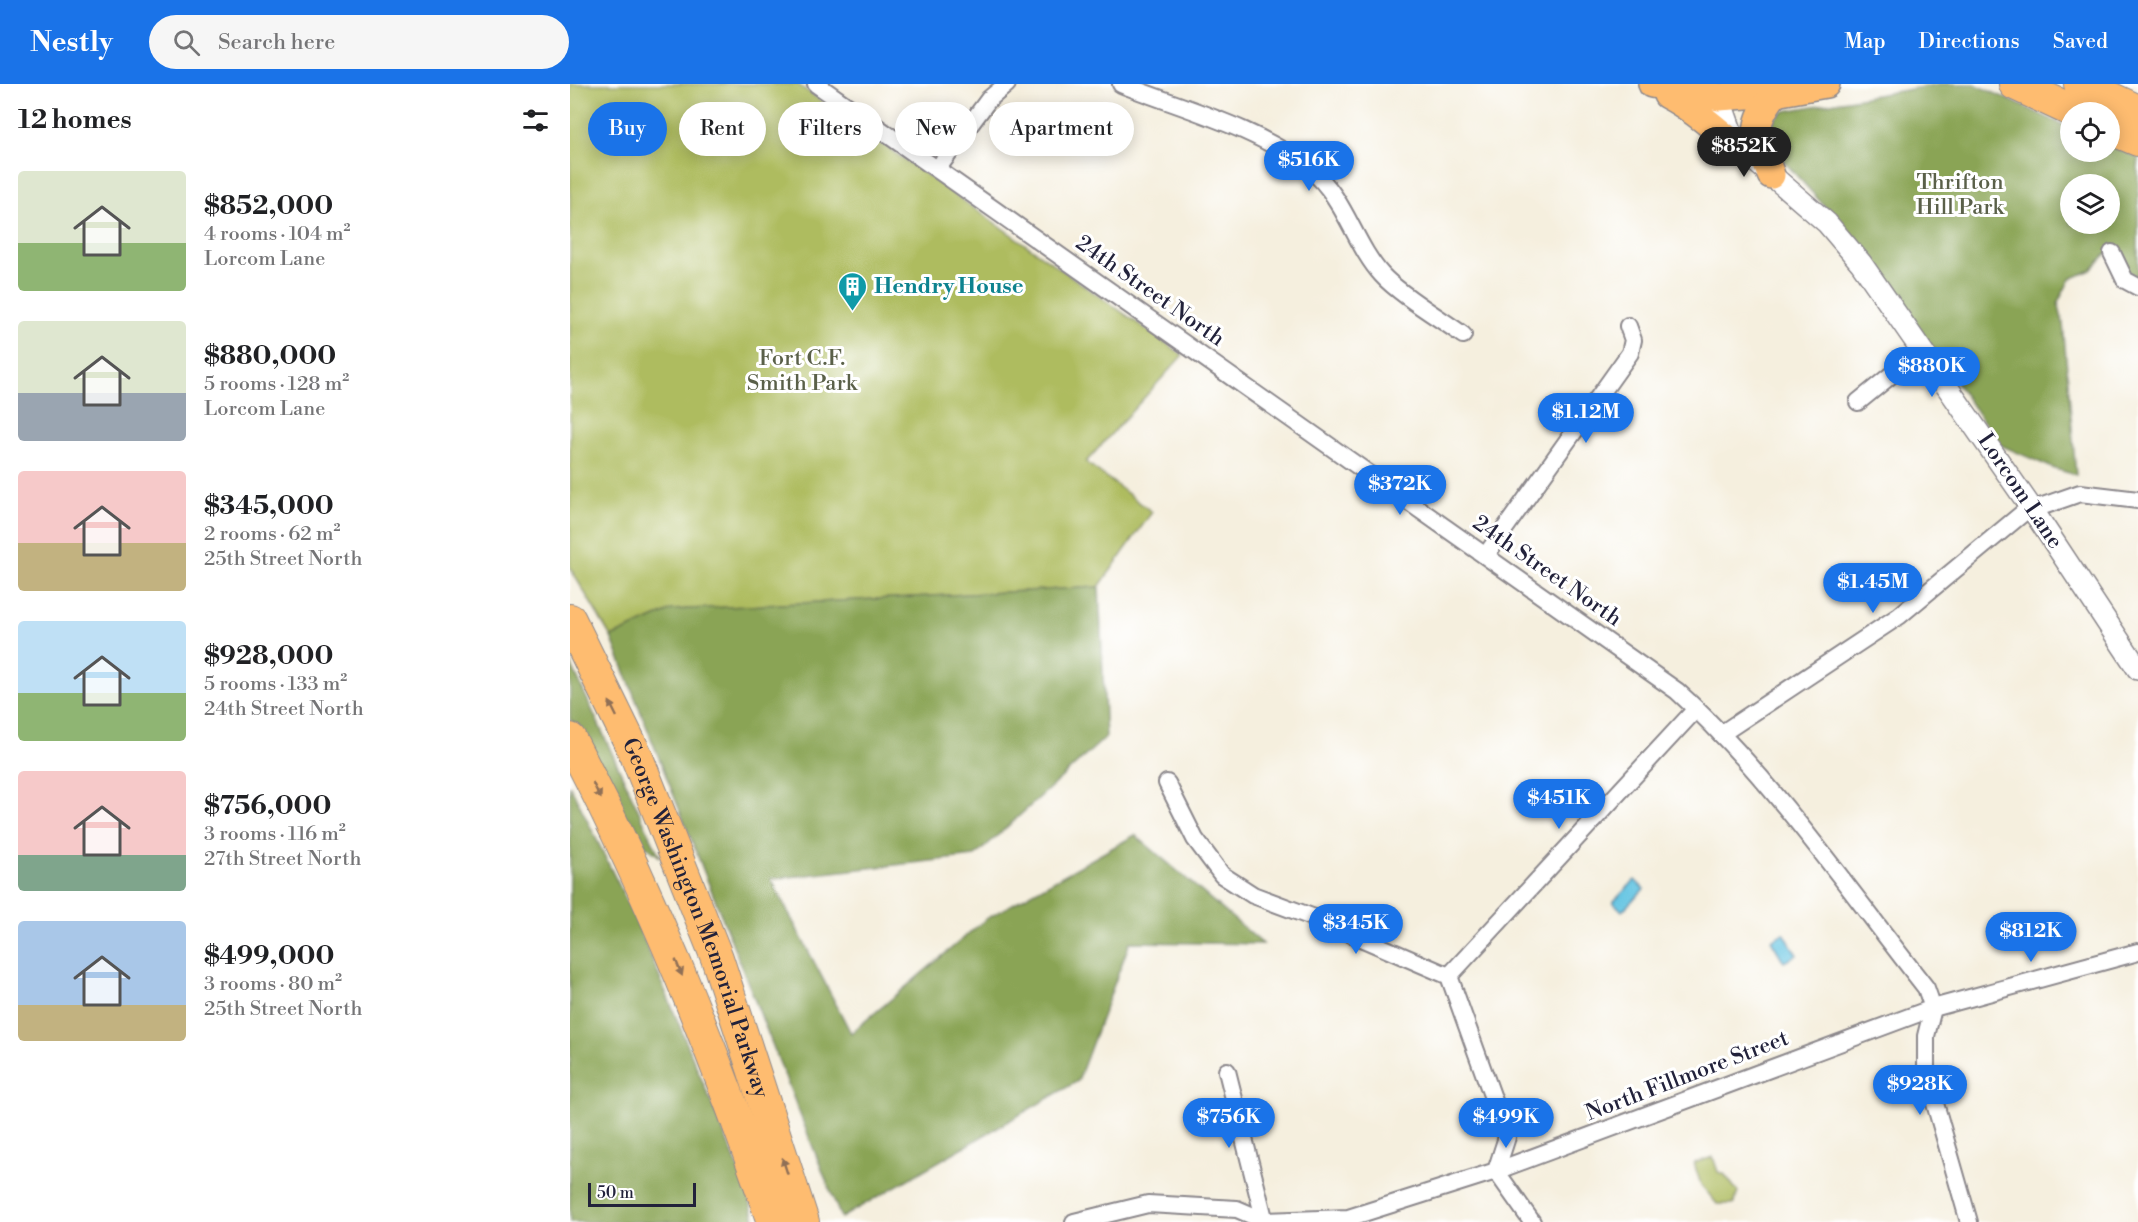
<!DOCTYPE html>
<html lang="en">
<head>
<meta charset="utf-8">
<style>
	:root { --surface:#fff; --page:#f6f6f6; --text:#202124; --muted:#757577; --accent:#1a73e8 }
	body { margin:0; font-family:"Libre Bodoni",serif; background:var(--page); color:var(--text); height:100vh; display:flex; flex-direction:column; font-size:22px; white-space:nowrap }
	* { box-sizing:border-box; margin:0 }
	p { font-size:20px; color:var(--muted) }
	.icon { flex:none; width:33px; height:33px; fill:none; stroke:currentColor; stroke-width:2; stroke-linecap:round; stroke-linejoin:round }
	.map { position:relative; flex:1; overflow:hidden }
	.sheet { display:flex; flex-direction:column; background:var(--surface); width:570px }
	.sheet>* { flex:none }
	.banner { position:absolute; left:18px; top:18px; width:570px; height:54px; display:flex; gap:12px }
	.fabs { position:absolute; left:1490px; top:18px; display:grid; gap:12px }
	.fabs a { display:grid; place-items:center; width:60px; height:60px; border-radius:50%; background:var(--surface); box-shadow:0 3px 15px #0003; font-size:30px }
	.scale { position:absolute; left:18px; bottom:15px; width:108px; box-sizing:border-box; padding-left:6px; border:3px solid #22223b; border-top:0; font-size:16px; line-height:21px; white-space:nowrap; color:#22223b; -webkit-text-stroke:4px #fff; paint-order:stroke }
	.price { position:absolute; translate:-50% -51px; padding:0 14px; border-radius:21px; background:var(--accent); color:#fff; font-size:20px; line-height:39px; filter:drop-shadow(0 2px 3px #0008) }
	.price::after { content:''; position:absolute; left:50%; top:36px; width:18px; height:14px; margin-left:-9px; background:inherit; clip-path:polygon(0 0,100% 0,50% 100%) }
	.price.on { background:#222; color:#fff }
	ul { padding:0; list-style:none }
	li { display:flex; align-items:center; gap:18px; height:150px; padding:0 18px }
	li span { display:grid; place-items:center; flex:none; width:168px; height:120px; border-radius:6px; color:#555 }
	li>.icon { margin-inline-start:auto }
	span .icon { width:72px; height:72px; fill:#fffc; stroke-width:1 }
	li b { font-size:26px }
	h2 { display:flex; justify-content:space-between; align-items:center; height:72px; padding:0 18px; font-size:26px }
	.tag { padding:0 21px; border-radius:27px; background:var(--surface); box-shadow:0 3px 15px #0003; font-size:21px; line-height:54px }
	.tag.on { background:var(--accent); color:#fff }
	header { display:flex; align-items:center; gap:36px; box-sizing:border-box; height:84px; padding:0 30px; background:var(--accent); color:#fff }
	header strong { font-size:28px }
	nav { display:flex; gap:33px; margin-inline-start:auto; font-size:21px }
	.search { width:420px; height:54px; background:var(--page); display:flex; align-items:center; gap:15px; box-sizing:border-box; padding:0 21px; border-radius:33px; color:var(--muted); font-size:22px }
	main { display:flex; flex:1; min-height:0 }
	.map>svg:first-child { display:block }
</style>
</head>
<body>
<header>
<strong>Nestly</strong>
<div class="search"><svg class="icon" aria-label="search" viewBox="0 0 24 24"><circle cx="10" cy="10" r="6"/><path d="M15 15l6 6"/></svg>Search here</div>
<nav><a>Map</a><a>Directions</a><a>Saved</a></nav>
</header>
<main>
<section class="sheet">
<h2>12 homes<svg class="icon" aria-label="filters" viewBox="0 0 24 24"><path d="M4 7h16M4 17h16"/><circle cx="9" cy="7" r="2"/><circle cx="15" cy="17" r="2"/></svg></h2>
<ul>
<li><span style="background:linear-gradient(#dfe7d0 60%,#8fb573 0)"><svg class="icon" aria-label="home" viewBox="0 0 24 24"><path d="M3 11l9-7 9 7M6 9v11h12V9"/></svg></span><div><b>$852,000</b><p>4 rooms · 104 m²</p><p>Lorcom Lane</p></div></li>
<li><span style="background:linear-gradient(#dfe7d0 60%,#9aa5b1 0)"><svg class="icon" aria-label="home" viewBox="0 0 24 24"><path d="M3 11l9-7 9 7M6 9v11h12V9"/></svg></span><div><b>$880,000</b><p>5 rooms · 128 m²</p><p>Lorcom Lane</p></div></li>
<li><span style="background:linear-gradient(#f6c9c9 60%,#c2b280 0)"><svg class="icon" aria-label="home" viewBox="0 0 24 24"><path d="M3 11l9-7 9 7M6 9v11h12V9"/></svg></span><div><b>$345,000</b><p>2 rooms · 62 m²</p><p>25th Street North</p></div></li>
<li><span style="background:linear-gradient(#bfe0f5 60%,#8fb573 0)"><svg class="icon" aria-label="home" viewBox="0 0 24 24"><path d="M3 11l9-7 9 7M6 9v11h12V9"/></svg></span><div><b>$928,000</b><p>5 rooms · 133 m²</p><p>24th Street North</p></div></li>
<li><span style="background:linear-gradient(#f6c9c9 70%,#7fa58c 0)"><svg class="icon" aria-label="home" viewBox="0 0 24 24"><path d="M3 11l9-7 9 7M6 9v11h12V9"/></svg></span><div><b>$756,000</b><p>3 rooms · 116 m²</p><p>27th Street North</p></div></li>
<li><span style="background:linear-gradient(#a9c7e8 70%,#c2b280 0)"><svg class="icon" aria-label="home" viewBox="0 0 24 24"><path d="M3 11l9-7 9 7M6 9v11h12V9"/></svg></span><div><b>$499,000</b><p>3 rooms · 80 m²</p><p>25th Street North</p></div></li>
</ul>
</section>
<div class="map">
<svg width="1568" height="1138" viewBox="0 0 1568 1138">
	<rect width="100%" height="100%" fill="#fff"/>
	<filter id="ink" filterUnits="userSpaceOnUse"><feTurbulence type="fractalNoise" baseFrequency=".0167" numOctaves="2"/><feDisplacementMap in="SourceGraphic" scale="12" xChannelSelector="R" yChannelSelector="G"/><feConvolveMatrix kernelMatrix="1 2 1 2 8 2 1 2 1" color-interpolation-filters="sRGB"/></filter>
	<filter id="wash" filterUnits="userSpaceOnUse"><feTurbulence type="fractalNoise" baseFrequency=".008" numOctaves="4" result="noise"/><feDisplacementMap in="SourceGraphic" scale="24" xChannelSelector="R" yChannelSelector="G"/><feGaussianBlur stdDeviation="1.35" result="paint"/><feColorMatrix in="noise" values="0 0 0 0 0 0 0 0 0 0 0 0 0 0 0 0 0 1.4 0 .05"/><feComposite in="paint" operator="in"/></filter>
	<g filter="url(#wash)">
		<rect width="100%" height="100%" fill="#f5efde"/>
		<g fill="#aebc5e" stroke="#686f4c" stroke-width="1.5">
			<polygon points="0,0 227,0 613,271 516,378 582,428 529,503 102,526 41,553 0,484"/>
			<polygon points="1143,1073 1148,1088 1154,1090 1168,1108 1164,1120 1147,1120 1131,1101 1124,1079"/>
		</g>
		<g fill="#8aa455" stroke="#566348" stroke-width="1.5" fill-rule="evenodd">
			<path d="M1369 0H1405L1500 44V68H1539V61L1568 74V193L1560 189 1541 165 1521 186 1500 195 1488 219 1493 239 1506 391 1485 385 1430 361 1285 156 1209 72C1199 55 1195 37 1215 27ZM1500 100H1539V140H1500Z"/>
			<polygon points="529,503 536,653 405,772 201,795 281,949 416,835 565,751 693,860 560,858 508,997 271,1134 41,553 102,526"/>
			<polygon points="0,578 90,773 66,754 0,634"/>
			<polygon points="0,701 66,836 174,1098 186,1138 0,1138"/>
		</g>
		<g fill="#63c4e2" stroke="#42738e" stroke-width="1.5">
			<polygon points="1065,796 1074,805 1052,827 1043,818"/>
			<polygon points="1214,849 1227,871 1214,878 1201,856"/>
		</g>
	</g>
	<g filter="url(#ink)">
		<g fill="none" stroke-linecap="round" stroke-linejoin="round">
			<defs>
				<g id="minor">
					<path d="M246 0 1107 607C1201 692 1277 804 1356 904L1363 924 1356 952V988L1399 1138"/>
					<path d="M551 0C614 25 687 43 741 86 775 114 784 160 812 191 829 210 871 235 893 251"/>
					<polyline points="368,84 419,15 437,0"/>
					<polyline points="1542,169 1555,196 1568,203"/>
					<polyline points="1288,318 1352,266"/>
					<polyline points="916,471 1060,269 1063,256 1058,242"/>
					<polyline points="1151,650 1329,532 1453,429 1510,409 1568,416"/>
					<polyline points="597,699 625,755 652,791 683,811 742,833 879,892 937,1053 926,1087 962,1138"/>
					<polyline points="879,892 1126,625"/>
					<polyline points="657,987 695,1138"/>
					<polyline points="504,1138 578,1120 667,1125 695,1137 778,1134 926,1087 1363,924 1568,868"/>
				</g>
				<polyline id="tertiary" points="1149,13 1161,47 1170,64 1257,139 1291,179 1462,425 1568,585"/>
				<g id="primary">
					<polyline points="1082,0 1149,13 1205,9 1256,0"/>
					<path d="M1097 11C1126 26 1148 48 1174 68"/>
					<path d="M1201 91C1187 52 1178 44 1205 9"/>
				</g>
				<g id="motorway">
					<polyline points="1445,0 1505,28"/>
					<polyline points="1510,0 1568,27"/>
					<polyline points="1539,44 1568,56"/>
					<path id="s1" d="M0 536 66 671 147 874 233 1138"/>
					<path d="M0 655C82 811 146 972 203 1138"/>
				</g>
			</defs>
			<use href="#minor" stroke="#8c888c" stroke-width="20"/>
			<use href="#tertiary" stroke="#8c888c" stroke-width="24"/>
			<use href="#primary" stroke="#8c888c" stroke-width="30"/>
			<use href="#motorway" stroke="#8c888c" stroke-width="34"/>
			<use href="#minor" stroke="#fff" stroke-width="16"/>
			<use href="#tertiary" stroke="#fff" stroke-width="21"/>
			<use href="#primary" stroke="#febc70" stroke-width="27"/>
			<use href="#motorway" stroke="#febc70" stroke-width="32"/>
		</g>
		<defs><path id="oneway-solid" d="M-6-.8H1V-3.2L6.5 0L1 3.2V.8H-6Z" transform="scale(1.5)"/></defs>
		<g fill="#906f56">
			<use href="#oneway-solid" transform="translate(43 625) rotate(-116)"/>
			<use href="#oneway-solid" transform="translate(27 707) rotate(62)"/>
			<use href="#oneway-solid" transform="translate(109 884) rotate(68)"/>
			<use href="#oneway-solid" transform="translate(215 1082) rotate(-108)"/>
		</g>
	</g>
	<defs>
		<symbol id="building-pin" viewBox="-11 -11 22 30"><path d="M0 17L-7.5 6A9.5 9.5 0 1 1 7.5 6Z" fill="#0f9aa8" stroke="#fff"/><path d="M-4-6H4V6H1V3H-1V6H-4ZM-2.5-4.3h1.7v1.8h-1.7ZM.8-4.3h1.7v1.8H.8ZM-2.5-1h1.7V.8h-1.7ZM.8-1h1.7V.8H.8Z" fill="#fff"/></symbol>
	</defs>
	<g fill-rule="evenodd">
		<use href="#building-pin" x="266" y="186" width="33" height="45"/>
	</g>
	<g text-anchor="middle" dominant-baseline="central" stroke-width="6" stroke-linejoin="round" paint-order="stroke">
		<g font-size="22" fill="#5a6049" stroke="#fff">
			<text x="1390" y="98">Thrifton<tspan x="1390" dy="25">Hill Park</tspan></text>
			<text x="232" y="274">Fort C.F.<tspan x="232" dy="25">Smith Park</tspan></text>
		</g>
		<g font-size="22" font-weight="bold" fill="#0d838f" stroke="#fff" text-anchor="start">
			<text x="304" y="202">Hendry House</text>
		</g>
		<g font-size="22" fill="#22223b" stroke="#fff">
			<text transform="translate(580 207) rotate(35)">24th Street North</text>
			<text transform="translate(1450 407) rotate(56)">Lorcom Lane</text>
			<text transform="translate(977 487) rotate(35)">24th Street North</text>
			<text stroke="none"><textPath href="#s1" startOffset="324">George Washington Memorial Parkway</textPath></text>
			<text transform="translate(1117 992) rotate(-21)">North Fillmore Street</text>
		</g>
	</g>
</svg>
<div class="fabs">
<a><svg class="icon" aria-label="locate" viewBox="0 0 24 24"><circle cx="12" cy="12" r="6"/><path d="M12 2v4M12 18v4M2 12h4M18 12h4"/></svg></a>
<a><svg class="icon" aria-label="layers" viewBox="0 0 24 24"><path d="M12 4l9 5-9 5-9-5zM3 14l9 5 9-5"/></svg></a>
</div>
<div class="scale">50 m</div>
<b class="price on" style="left:1174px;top:94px">$852K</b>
<b class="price" style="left:739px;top:108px">$516K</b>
<b class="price" style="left:1362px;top:314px">$880K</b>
<b class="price" style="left:1016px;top:360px">$1.12M</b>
<b class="price" style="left:830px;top:432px">$372K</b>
<b class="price" style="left:1303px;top:530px">$1.45M</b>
<b class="price" style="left:989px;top:746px">$451K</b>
<b class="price" style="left:786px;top:871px">$345K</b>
<b class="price" style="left:1461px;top:879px">$812K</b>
<b class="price" style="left:1350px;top:1032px">$928K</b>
<b class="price" style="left:659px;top:1065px">$756K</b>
<b class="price" style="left:936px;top:1065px">$499K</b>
<div class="banner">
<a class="tag on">Buy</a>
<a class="tag">Rent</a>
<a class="tag">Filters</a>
<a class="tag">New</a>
<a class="tag">Apartment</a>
</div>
</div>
</main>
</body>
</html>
